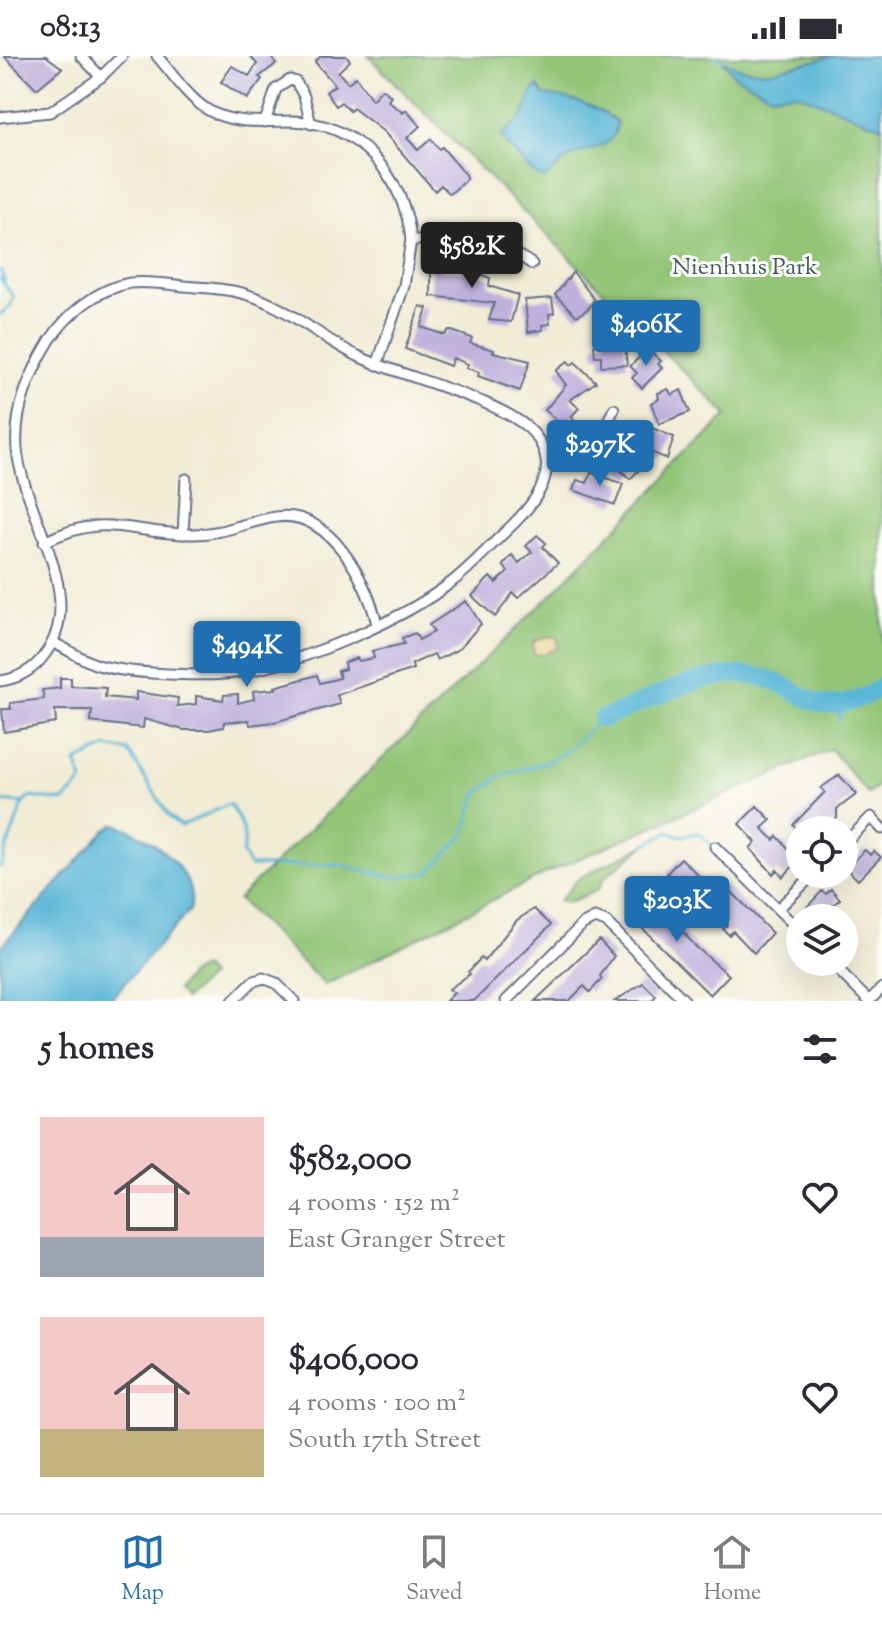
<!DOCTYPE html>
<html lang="en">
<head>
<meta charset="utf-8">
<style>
	:root { --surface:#fff; --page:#f7f7f7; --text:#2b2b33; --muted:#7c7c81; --line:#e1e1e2; --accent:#1f6fb2 }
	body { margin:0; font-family:"Sorts Mill Goudy",serif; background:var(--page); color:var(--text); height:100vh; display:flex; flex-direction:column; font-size:30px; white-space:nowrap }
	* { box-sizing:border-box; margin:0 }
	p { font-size:26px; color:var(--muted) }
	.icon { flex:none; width:44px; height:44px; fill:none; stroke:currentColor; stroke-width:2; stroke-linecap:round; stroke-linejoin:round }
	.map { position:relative; height:945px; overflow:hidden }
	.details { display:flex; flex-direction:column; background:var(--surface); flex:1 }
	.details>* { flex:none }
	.controls { position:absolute; left:786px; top:760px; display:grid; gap:16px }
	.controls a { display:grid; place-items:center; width:72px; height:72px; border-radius:50%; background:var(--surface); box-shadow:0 8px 32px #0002; font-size:40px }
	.price { position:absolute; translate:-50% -68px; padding:0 18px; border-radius:8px; background:var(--accent); color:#fff; font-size:26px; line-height:52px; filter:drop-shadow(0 2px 4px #0008) }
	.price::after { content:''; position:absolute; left:50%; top:48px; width:24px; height:18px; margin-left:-12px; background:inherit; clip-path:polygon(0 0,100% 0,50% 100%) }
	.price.selected { background:#222; color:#fff }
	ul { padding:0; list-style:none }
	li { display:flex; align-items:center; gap:24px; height:200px; padding:0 40px }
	li span { display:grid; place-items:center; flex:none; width:224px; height:160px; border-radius:0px; color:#555 }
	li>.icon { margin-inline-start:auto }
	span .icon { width:96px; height:96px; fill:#fffc; stroke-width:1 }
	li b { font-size:34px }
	h2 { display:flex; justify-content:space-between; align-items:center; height:96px; padding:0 40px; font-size:34px }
	.status { display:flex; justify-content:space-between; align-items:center; height:56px; padding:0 40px; background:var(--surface); direction:ltr }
	.status svg { height:22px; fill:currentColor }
	.tab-bar { display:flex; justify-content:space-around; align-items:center; height:112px; border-top:2px solid var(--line); background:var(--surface); font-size:22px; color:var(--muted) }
	.tab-bar a { display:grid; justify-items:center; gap:4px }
	.tab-bar .selected { color:var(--accent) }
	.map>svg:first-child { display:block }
</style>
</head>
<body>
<div class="status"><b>08:13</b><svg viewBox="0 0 49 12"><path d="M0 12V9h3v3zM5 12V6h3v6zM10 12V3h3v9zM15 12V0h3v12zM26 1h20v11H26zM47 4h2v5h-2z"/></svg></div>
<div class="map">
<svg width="882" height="945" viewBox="0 0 882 945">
	<rect width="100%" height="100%" fill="#fdfcf7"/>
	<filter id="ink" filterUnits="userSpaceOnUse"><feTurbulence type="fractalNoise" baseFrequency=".0125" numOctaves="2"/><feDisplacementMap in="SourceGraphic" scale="16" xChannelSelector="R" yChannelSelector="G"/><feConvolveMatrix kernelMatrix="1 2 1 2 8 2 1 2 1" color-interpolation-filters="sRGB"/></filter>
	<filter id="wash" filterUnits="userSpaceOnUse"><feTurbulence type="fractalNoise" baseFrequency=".006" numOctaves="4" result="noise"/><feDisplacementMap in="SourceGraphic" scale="32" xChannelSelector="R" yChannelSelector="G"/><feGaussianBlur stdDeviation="1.8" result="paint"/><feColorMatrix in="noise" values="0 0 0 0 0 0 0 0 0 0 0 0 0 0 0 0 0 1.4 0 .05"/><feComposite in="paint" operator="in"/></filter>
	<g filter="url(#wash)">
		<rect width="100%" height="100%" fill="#f1ecd5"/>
		<g fill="#92c576" stroke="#567a6a" stroke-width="2">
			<polygon points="368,0 882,0 882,727 868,738 831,693 546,817 325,929 238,843 552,538 727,359"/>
			<polygon points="645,789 604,822 598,834 567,847 559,845 579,822"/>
			<polygon points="203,912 210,920 185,943 177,934 190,918"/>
		</g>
		<polygon fill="#eeda9e" stroke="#84847e" stroke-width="2" points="545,581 557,581 558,592 543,599 534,598 533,586"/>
		<g fill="#59b6d7" stroke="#3a729a" stroke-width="2">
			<polygon points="835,0 882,0 882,71 797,37 771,39 735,20 722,4 738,12 766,16"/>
			<path d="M538 30 544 39C568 41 599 50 617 66 615 96 589 90 569 102 560 108 552 116 544 123L531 115 501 82C505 71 517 69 523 59 530 48 527 39 538 30Z"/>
			<path d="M115 768C148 778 200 815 190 854L109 945H0V892L104 775Z"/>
		</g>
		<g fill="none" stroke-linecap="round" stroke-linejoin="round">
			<g stroke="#59b6d7" stroke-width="3">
				<polyline points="716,0 722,4"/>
				<polyline points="0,214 5,225"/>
				<polyline points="0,222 14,241 10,251 0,258"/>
				<polyline points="839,664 840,650"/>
				<polyline points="0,745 23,747"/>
				<polyline points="666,776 682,780 698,777 712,789"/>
				<polyline points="645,789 669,775"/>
				<path d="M0 811 23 747 30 741 64 745 83 725 76 706 107 691 128 695 169 760 181 770 229 748C239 760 249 782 242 797L250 810 339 809 392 821 428 817 464 779 477 738 502 719 548 706 568 694 602 663"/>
			</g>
			<path stroke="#59b6d7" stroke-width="18" d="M602 663C645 647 691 619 738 619 808 618 804 678 882 631"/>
		</g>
		<g id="blocks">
			<g fill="#bfb1dd">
				<polygon points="4,0 46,0 62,12 37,33"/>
				<polygon points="250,0 270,0 276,8 259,21 262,23 247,43 221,26 232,10 249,20 257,8"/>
				<polygon points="321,0 346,0 350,5 338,16 348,27 356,21 372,44 382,33 391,40 388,45 403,57 406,54 420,70 407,82 418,94 431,83 439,93 442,91 466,119 466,124 450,138 441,129 435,135 384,76 353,52 350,55 341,46 336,50 326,36 335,29 315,6"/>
				<polygon points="431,207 441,208 442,214 462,215 462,208 478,210 477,217 490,222 489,230 518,239 511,266 489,264 494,247 431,240"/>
				<polygon points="573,216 594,243 589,252 577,260 555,239"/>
				<polygon points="552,242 554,257 549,258 550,268 542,269 543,274 528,276 525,244"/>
				<polygon points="420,250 427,252 421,271 445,279 449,274 472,282 470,287 494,294 493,296 530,305 520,335 478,320 479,316 466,312 468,308 453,302 450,310 405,293"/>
				<polygon points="606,279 624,283 627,309 601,310 601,300 595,300 594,289 607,284"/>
				<polygon points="648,293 661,305 658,308 662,312 642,332 632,322 637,317 630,310"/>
				<polygon points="568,305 571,309 575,306 596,326 570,344 579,352 571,361 578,368 570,377 545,354 566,329 556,315"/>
				<polygon points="668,333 672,339 681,334 690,356 659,368 651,347 659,343 658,337"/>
				<polygon points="647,370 674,381 667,403 637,390"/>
				<polygon points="628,389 645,408 630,423 616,410 622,404 618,399"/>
				<polygon points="591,416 623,428 615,449 573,434 577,424 587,427"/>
				<polygon points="537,479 546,487 543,491 558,507 518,542 513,537 495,561 472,540 490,521 496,527 508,516 503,509 512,499 519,507 532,496 526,490"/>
				<polygon points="466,545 481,568 459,593 437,604 434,598 412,608 413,613 337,639 340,648 274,666 250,669 249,664 224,666 224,671 208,674 184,674 144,663 143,672 91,666 92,654 55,654 56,667 4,676 2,653 11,653 10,647 44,643 42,634 60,632 60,622 71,622 71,630 106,632 105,641 136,644 136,636 178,642 177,650 196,648 196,640 223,644 224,639 238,638 238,647 254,643 253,635 276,633 275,631 317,619 320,627 340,622 338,615 345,613 344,607 357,602 359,605 374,602 372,595 404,588 402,582 415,577 419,584 434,576 429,569"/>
				<polygon points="839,719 857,738 837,753 837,762 825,774 798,774 793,769 825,736 821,732"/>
				<polygon points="757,750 771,764 762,772 774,784 777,780 799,804 783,821 777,814 773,818 750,792 756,786 739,768"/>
				<polygon points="865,794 870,799 874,795 881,801 858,824 846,812"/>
				<polygon points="681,802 706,827 711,822 721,833 725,829 772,877 754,897 733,875 729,879 723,873 727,869 705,843 699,849 667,817"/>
				<polygon points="831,833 840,843 817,862 807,851 822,835 826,838"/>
				<polygon points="644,838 650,844 653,841 696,891 729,919 710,939 633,863 636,860 629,854"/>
				<polygon points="534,853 551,869 474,945 446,945 454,937 449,933 470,918 468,916 481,902 484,905 517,864"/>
				<polygon points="599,884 614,900 600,920 602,923 590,936 584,930 569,945 535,945"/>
				<polygon points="643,927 656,940 651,945 615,945"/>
			</g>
		</g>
	</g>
	<g filter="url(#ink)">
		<use href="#blocks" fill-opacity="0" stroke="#667188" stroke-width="2"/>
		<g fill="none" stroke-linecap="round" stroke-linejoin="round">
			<defs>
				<g id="street">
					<polyline points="81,0 101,21"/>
					<path d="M157 0C172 17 188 42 208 54 233 69 265 65 292 65 358 66 405 121 411 184 454 184 495 182 532 208"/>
					<polyline points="0,61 50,56 101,21 122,0"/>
					<polyline points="265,66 276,33 290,24 296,26 304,40 311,68"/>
					<polyline points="377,309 404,230 411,184"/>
					<path d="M546 402C589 398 595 391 614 353"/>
					<polyline points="183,478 186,423"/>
					<path d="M44 486C108 454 129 479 193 478 227 478 247 465 276 461 330 453 367 525 377 568"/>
					<path d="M0 625C18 623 35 613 45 598 89 540 23 458 17 393 14 353 30 317 50 284 68 257 97 233 130 227 147 225 167 228 184 230 204 232 226 232 245 238 286 249 321 283 360 301 404 322 507 344 535 379 565 416 530 453 504 477 487 493 471 511 453 525 404 564 296 610 234 617 201 621 125 618 95 608 81 603 67 593 54 587"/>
					<polyline points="844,788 871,761 882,773"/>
					<polyline points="715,791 800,875"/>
					<polyline points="778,853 814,818"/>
					<polyline points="830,906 869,945 882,932"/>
					<polyline points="233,945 252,926 263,922 276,927 294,945"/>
					<polyline points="506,945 583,868 595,862 606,866 685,945"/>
				</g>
			</defs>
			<use href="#street" stroke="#667188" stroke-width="13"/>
			<use href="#street" stroke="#fff" stroke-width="9"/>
		</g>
	</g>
	<g text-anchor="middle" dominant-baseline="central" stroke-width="6" stroke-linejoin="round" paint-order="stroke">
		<g font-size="24" fill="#3f5c65" stroke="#fdfcf7">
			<text x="745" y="212">Nienhuis Park</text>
		</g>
	</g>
</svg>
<div class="controls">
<a><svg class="icon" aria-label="locate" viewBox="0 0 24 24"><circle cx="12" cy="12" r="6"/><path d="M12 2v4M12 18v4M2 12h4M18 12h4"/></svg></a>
<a><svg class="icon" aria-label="layers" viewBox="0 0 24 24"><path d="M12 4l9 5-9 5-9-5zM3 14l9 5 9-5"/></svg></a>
</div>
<b class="price selected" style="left:472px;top:234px">$582K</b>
<b class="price" style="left:646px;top:312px">$406K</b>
<b class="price" style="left:600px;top:432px">$297K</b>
<b class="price" style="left:247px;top:633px">$494K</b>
<b class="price" style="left:677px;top:888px">$203K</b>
</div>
<section class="details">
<h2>5 homes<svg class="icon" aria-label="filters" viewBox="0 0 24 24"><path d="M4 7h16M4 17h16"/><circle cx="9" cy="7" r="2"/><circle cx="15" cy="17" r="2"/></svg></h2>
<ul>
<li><span style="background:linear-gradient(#f6c9c9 75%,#9aa5b1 0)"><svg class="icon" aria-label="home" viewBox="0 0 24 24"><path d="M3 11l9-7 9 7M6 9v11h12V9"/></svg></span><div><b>$582,000</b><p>4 rooms · 152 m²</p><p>East Granger Street</p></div><svg class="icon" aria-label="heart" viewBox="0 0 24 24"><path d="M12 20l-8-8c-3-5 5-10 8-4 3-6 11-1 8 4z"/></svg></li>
<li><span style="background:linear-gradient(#f6c9c9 70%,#c2b280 0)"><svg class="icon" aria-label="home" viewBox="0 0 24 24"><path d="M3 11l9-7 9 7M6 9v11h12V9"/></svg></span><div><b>$406,000</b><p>4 rooms · 100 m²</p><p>South 17th Street</p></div><svg class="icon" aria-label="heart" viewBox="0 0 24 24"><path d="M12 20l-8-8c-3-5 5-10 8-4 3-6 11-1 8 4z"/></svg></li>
</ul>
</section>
<nav class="tab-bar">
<a class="selected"><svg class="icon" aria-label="map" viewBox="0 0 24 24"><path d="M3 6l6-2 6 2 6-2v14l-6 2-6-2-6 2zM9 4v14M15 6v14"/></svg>Map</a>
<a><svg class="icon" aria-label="saved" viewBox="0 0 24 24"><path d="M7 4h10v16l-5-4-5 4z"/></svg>Saved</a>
<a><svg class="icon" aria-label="home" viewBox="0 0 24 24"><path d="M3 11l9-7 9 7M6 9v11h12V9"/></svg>Home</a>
</nav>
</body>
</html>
